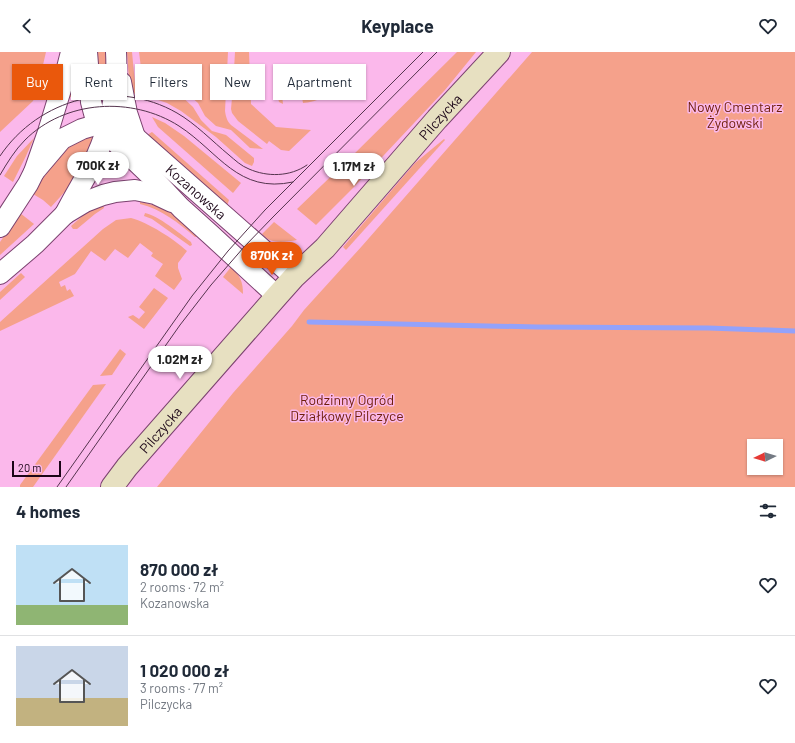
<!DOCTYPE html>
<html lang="en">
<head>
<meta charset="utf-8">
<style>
	:root { --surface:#fff; --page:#f6f6f7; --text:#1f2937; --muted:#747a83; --line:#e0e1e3; --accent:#ea580c }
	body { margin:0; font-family:Barlow,sans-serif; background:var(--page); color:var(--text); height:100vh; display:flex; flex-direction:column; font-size:15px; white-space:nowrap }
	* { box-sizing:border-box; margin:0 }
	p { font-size:13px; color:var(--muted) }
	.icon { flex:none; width:22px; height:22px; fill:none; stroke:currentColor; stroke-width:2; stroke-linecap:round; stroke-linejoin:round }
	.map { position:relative; height:435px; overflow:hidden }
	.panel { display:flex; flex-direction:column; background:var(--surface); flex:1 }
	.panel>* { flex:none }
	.hud { position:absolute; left:12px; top:12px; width:400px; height:36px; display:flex; gap:8px }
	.needle { width:26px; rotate:265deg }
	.tools { position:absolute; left:747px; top:387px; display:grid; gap:8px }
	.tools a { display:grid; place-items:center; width:36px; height:36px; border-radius:0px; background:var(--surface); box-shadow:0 1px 3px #0004; font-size:20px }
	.scale { position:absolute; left:12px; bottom:10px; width:49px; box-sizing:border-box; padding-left:4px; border:2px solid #1b0517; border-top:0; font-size:11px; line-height:14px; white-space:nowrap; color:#1b0517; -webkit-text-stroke:3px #fbb8eb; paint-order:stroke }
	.price { position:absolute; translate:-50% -34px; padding:0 9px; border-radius:14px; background:#fff; color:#222; font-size:13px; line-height:26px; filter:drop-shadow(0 1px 2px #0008) }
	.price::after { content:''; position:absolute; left:50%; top:24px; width:12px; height:9px; margin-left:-6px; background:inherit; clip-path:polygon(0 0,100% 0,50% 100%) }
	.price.selected { background:var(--accent); color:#fff }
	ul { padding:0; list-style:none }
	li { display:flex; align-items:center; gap:12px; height:100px; padding:0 16px }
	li+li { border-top:1px solid var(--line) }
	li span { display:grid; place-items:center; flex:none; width:112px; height:80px; border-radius:0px; color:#555 }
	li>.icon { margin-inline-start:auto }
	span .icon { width:48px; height:48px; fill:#fffc; stroke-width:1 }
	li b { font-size:17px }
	h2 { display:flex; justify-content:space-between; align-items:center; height:48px; padding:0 16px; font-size:17px }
	.pill { padding:0 14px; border-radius:0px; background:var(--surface); box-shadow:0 1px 3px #0004; font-size:14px; line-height:36px }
	.pill.selected { background:var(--accent); color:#fff }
	header { display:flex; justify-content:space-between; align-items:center; height:52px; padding:0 16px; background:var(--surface); font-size:18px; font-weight:700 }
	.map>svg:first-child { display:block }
</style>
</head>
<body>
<header><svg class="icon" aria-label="back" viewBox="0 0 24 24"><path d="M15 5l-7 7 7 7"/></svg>Keyplace<svg class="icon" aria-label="heart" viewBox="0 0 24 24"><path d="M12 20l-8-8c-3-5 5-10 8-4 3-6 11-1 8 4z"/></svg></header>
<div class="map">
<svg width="795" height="435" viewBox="0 0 795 435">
	<rect width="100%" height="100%" fill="#fbb8eb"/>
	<g fill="#f5a18b" fill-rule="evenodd">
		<polygon points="0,0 46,0 36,43 33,49 0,80"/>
		<polygon points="96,0 107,0 108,13 105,40 101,40 100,39"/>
		<polygon points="127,0 132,0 136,42 130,41"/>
		<path d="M139 0H228L225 59C226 65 227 69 231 73L263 97 250 96 231 78 216 74 205 64 198 51 178 34 166 28H159L148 29 142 24Z"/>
		<polygon points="235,0 249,0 251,52 276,75 311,78 289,99 281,98 269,89 267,92 238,69 232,61 231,57 233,35"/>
		<polygon points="457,0 476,0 445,38 354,135 316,173 297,157 349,107"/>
		<path d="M532 0H795V435H157L233 341 292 274 304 258 362 194ZM754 394H776V416H754Z"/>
		<polygon points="79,3 85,42 72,46 69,44 70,42"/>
		<path d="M317 23 326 28 329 32C327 46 316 50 303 51L301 40 282 42 283 52 279 50C277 42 275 32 282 26L283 36 317 34Z"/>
		<polygon points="161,33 168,35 176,39 193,55 201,68 212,79 226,83 254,106 254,110 252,114 245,111 216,85 181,59 167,51 149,45 148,37 150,34"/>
		<polygon points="152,65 165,71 184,84 241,131 233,141 158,75"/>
		<polygon points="152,80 229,148 228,151 227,153 147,83"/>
		<polygon points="93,82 94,85 86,105 70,134 51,155 43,148 33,142 56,106 66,95"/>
		<polygon points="34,86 26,104 13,130 4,124 17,104"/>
		<polygon points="444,87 445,88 346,198 343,195 415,111"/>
		<path d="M140 150C152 152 165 156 175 163 184 169 191 177 199 184L195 185C179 171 161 157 140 152Z"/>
		<polygon points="103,152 104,156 95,162 77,177 73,177 71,174 87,160"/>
		<polygon points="20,161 34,172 0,203 0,190"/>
		<path d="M145 161C159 164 179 181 191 190L192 193 190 194 152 167 144 164Z"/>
		<path d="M131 166C149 171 174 187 187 199L178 211V216L182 227 174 238 155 224 163 212 151 204 153 201 140 191 128 206 115 197 105 209 91 199 75 222 59 230 61 235 65 233 67 239 70 237 74 244 0 279V270L103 177 116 168Z"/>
		<path d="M274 170 297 188C285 190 271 193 262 182Z"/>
		<path d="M231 215C240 223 243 230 243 242L223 225Z"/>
		<polygon points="21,221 25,225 0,248 0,240"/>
		<polygon points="154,236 168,246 144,277 128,265 133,263 139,267 145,260 139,255"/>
		<polygon points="120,297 126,302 112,323 100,324"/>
		<polygon points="106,332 33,435 20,435 20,433 93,333"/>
	</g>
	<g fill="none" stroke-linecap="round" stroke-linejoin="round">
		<polyline stroke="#93a2fb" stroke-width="5" points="309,270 537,275 708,276 795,279"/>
		<defs>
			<g id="street">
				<polyline points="87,0 91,50 95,65 102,77 151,124 181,156 211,183 277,244"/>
				<polyline points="121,30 127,61 135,85"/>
				<path id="s1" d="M34 120 62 87 82 77 99 72 108 73 118 77 135 85 294 225"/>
				<path d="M65 162C75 142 87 124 96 105 111 72 118 36 116 0"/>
				<polyline points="0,175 28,132 34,120 48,80 65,24 71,0"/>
				<polyline points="0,222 35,192 65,162 85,150 103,143 115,140 135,138 155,142 172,150"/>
			</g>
			<g id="secondary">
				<path id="s2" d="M112 435 127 415 277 244 294 225 325 196 437 67 499 0"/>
			</g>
		</defs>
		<use href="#street" stroke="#7b426f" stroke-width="22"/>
		<use href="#secondary" stroke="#7b426f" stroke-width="24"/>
		<use href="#street" stroke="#fff" stroke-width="20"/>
		<use href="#secondary" stroke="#e7e0c1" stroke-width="22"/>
		<g stroke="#55344e" stroke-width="1">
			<path d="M0 104C39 46 116 26 177 61 196 72 212 89 229 103 235 108 241 114 249 117 267 125 290 125 307 113"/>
			<path d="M0 123C7 111 15 98 25 88 65 48 132 44 179 74 219 100 238 142 293 130"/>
			<polyline points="57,435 192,244 228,199 265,158 423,0"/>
			<polyline points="66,435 180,273 211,233 244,195 273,165 437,0"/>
		</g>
	</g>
	<g text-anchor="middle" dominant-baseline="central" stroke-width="3" stroke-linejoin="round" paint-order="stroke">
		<g font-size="14" fill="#6e1f09" stroke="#fbb8eb">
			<text x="735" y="54">Nowy Cmentarz<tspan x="735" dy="16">Żydowski</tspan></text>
			<text x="347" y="347">Rodzinny Ogród<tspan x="347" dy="16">Działkowy Pilczyce</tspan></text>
		</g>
		<g font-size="14" fill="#1b0517" stroke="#fbb8eb">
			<text stroke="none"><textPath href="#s2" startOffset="495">Pilczycka</textPath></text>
			<text stroke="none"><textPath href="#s1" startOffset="204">Kozanowska</textPath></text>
			<text stroke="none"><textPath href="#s2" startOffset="75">Pilczycka</textPath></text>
		</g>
	</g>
</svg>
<div class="tools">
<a><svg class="needle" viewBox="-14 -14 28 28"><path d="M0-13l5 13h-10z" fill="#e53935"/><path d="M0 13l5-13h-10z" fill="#747a83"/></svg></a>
</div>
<div class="scale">20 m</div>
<b class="price" style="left:98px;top:134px">700K zł</b>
<b class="price" style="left:354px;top:135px">1.17M zł</b>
<b class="price selected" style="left:272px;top:224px">870K zł</b>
<b class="price" style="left:180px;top:328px">1.02M zł</b>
<div class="hud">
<a class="pill selected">Buy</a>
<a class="pill">Rent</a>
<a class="pill">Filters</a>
<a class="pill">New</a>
<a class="pill">Apartment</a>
</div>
</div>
<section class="panel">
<h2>4 homes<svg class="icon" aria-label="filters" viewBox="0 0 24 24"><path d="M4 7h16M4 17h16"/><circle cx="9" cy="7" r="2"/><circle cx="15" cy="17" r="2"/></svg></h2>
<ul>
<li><span style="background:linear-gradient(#bfe0f5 75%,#8fb573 0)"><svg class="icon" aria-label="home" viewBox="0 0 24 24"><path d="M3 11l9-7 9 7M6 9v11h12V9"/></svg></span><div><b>870 000 zł</b><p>2 rooms · 72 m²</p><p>Kozanowska</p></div><svg class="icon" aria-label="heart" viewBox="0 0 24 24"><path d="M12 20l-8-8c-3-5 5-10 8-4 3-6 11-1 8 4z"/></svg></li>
<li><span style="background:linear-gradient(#c9d6e8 65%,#c2b280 0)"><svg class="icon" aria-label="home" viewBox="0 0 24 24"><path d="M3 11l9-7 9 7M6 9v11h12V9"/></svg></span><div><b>1 020 000 zł</b><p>3 rooms · 77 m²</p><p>Pilczycka</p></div><svg class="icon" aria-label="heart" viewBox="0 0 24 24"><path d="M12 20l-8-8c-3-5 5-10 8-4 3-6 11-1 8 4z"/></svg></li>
</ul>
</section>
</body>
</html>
